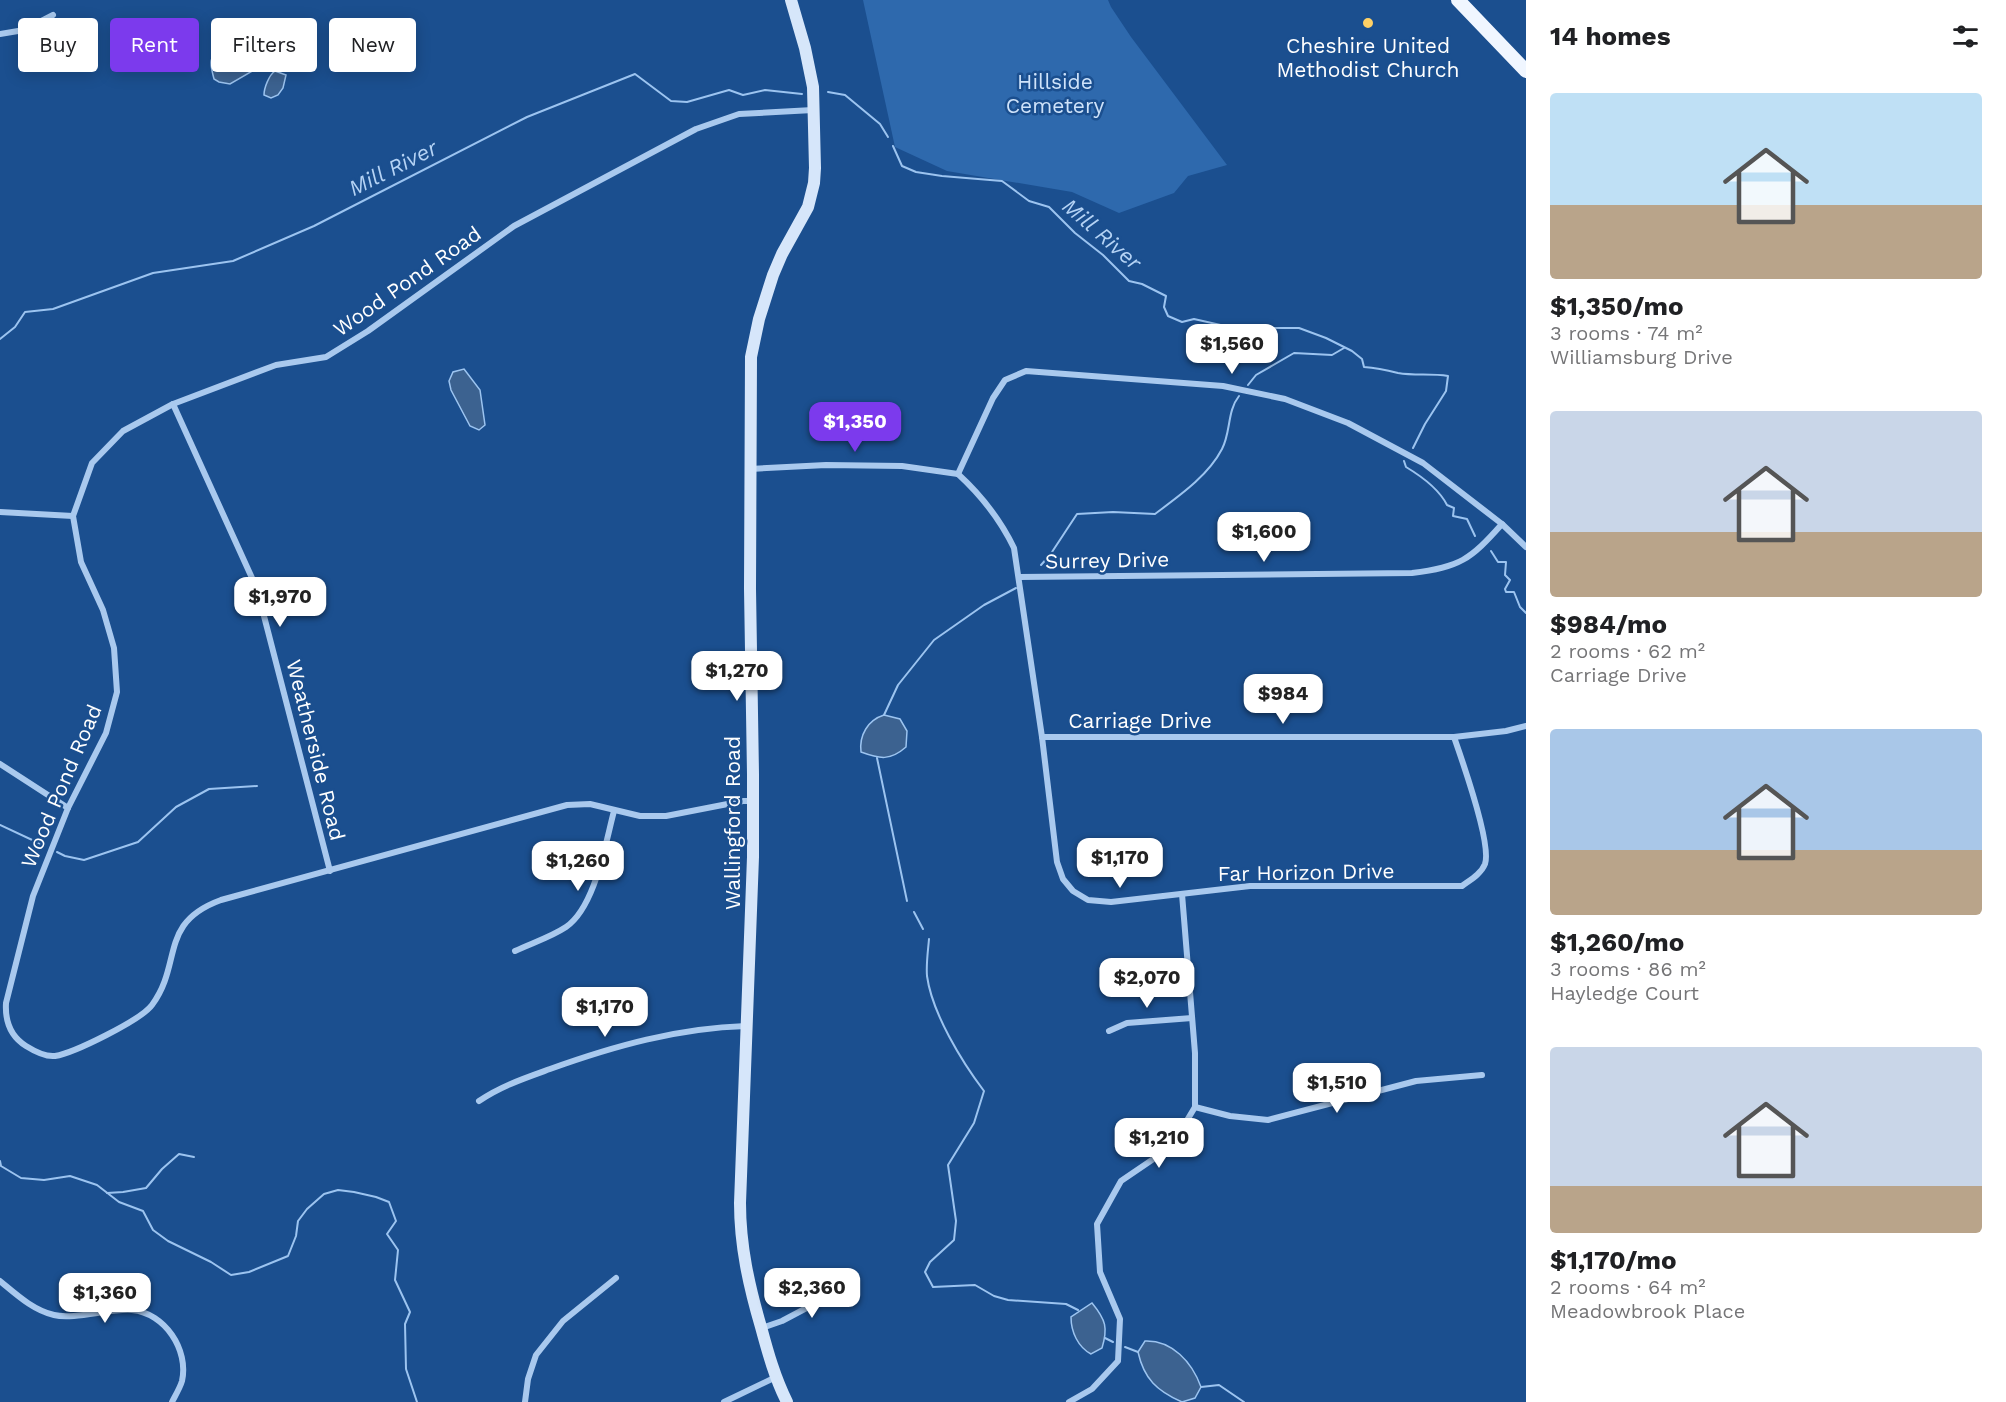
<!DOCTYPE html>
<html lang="en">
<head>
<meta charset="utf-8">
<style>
	:root { --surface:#fff; --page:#f6f6f6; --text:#202124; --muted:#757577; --accent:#7c3aed }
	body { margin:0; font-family:"Work Sans",sans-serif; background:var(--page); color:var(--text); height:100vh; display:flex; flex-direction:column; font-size:22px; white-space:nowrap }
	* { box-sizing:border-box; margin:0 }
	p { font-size:20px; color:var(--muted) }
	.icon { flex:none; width:33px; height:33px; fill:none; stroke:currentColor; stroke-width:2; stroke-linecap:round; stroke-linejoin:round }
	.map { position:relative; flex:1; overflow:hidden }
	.details { display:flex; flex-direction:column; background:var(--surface); width:480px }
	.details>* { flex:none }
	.hud { position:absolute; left:18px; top:18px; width:570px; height:54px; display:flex; gap:12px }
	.price { position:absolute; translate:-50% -51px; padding:0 14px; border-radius:12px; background:#fff; color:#222; font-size:20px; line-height:39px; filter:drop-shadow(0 2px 3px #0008) }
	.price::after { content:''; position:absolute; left:50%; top:36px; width:18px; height:14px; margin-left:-9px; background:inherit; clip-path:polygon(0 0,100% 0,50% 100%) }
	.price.current { background:var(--accent); color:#fff }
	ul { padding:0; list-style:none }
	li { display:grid; align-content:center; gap:12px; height:318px; padding:0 24px }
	li span { display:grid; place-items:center; height:186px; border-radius:6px; color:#555 }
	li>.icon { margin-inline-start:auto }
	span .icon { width:108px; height:108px; fill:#fffc; stroke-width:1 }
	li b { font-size:26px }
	h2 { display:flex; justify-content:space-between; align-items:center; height:72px; padding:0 24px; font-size:26px }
	.pill { padding:0 21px; border-radius:6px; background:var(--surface); box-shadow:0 3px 15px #0003; font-size:21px; line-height:54px }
	.pill.current { background:var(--accent); color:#fff }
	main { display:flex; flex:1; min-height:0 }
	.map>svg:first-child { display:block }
</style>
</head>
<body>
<main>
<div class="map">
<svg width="1526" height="1402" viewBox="0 0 1526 1402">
	<rect width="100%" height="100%" fill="#1b4f8f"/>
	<polygon fill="#2e69ad" points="863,0 1108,0 1111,7 1131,37 1227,165 1188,176 1174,193 1119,213 1072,192 947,171 895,147"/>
	<g fill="#3c6290" stroke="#9cc4f0" stroke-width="1.5">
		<path d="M225 49C239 49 257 49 266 63L230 84 219 82 214 79C210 63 207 56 225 49Z"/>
		<path d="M275 71 286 75 283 88 278 95 271 98 264 95C264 88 269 75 275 71Z"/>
		<polygon points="464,369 480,390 485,425 479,430 470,426 451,390 449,381 453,372"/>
		<path d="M884 715 900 719 907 731 906 747C890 761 880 759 861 752 859 735 868 720 884 715Z"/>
		<path d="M1092 1303C1106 1320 1108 1328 1102 1348L1091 1354C1078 1347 1071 1332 1071 1317Z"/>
		<path d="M1145 1341C1172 1340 1192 1362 1201 1387L1195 1398 1182 1402C1157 1391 1144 1379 1138 1352Z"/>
	</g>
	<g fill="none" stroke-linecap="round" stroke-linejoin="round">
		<g stroke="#9cc4f0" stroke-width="2">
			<polyline points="828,92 845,95 880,124 888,137"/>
			<path d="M893 146 902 166 916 172 942 176 1002 181 1029 201 1049 207 1075 233 1103 255 1129 281 1142 284 1166 296 1164 307 1168 316 1182 322 1194 319 1225 326 1248 328H1299L1326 338 1352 351 1362 359 1364 367C1377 368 1386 370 1398 373 1415 376 1431 373 1448 376L1446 391 1425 424 1413 448"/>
			<polyline points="0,339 15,327 25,312 53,309 153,273 233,261 314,226 527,117 635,74 671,101 687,102 729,90 743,95 765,90 802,94"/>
			<polyline points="1248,385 1256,375 1294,353 1332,355 1344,348"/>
			<path d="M1404 461 1406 467C1421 476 1439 489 1447 505L1454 508 1453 516 1467 519 1475 536"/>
			<polyline points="1491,551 1498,562 1506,562 1505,575 1510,580 1505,589 1506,592 1514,592 1520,607 1526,613"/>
			<path d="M1041 565 1050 555 1077 514 1113 512 1155 514C1179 496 1208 476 1222 449 1231 432 1227 411 1239 396"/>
			<polyline points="884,715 898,685 934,640 984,605 1016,588"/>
			<polyline points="877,758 907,901"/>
			<polyline points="0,825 45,846"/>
			<polyline points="57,852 65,856 84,860 138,842 176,807 209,789 257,786"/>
			<polyline points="914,912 923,929"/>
			<path d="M929 939C928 951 926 964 927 976 932 1013 962 1062 984 1091L974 1123 948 1165 956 1221 954 1240 930 1262 925 1272 933 1287 975 1285 994 1296 1008 1300 1066 1304 1078 1310"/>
			<polyline points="0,1161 1,1166 21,1178 44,1180 70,1176 97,1185 119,1202 143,1211 153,1230 168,1241 211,1262 231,1275 249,1272 288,1256 296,1236 298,1221 307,1209 324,1194 338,1190 354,1192 376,1197 389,1202 396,1221 387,1234 398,1250 395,1280 410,1312 405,1324 406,1369 417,1402"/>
			<polyline points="107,1193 123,1192 146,1188 162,1169 179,1154 194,1157"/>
			<polyline points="1105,1338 1113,1342"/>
			<polyline points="1125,1347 1138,1352"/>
			<polyline points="1201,1387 1219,1385 1244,1402"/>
		</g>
		<g stroke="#a9c9ee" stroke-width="6">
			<polyline points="0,34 24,30 53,15"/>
			<polyline points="173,404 257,589 330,871"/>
			<polyline points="750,469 826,465 902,466 958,474"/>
			<path d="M958 474C982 496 1000 519 1014 548L1042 737 1057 862 1063 879 1073 891 1088 900 1111 902 1250 886H1462C1470 880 1481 874 1485 864 1492 844 1462 760 1454 737"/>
			<polyline points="958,474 993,398 1005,380 1026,371 1223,386 1285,399 1348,423 1423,463 1502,524 1526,547"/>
			<polyline points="0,512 73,516"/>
			<path d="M1019 577 1412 573C1460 567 1470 560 1502 524"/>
			<polyline points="1042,737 1454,737 1506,731 1526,726"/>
			<polyline points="0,764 68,808"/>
			<path d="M753 801H743L666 816H640L590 804 567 805 221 900C158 923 183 963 152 1005 141 1020 74 1053 55 1056 46 1057 34 1051 26 1046 10 1036 5 1020 6 1003L33 896 68 808 106 733 117 692 114 648 103 610 81 562 73 516 92 463 123 431 173 404 276 365 326 357 368 331 514 226 696 129 739 114 813 110"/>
			<path d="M515 951C532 943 551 937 566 927 595 907 605 845 614 811"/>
			<polyline points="1109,1031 1127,1023 1192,1018"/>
			<path d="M479 1101C501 1086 525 1078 550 1069 614 1046 678 1028 746 1026"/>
			<polyline points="1195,1107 1230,1116 1268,1120 1416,1081 1482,1075"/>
			<path d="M0 1281C17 1295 33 1310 54 1315 74 1320 111 1308 132 1310 165 1313 189 1350 182 1381 180 1388 175 1396 172 1402"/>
			<polyline points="762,1328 782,1321 831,1295 844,1281"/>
			<polyline points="525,1402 528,1379 536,1355 563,1321 616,1278"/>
			<polyline points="724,1402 776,1377"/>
			<polyline points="1069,1402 1092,1389 1118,1361 1120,1319 1100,1272 1097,1224 1121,1181 1171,1147 1195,1107 1195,1053 1182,894"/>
		</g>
		<path stroke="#d6e6fa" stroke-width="12" d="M787 1402C775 1378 768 1353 761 1327 749 1286 740 1246 740 1203L753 857V774L750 589 751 357 759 319 773 275 782 254 808 207 814 183 815 168 813 87 805 48 791 0"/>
		<polyline stroke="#f0f6ff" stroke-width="14" points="1458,0 1526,71"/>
	</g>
	<circle fill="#ffd166" stroke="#1b4f8f" stroke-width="2" cx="1368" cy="23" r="6"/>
	<g text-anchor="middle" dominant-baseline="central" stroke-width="5" stroke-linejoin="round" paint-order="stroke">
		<g font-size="21" fill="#fff" stroke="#1b4f8f">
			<text x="1368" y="45">Cheshire United<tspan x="1368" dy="24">Methodist Church</tspan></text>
		</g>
		<g font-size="21" fill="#cfe3fa" stroke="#1b4f8f">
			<text x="1055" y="81">Hillside<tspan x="1055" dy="24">Cemetery</tspan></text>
		</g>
		<g font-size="21" fill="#fff" stroke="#1b4f8f">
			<text transform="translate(407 281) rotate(-35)">Wood Pond Road</text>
			<text transform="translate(1107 560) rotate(-1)">Surrey Drive</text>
			<text x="1140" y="720">Carriage Drive</text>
			<text transform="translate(316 750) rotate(76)">Weatherside Road</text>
			<text transform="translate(61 786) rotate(-67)">Wood Pond Road</text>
			<text transform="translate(732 823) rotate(-90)">Wallingford Road</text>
			<text transform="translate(1306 872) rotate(-1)">Far Horizon Drive</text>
		</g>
		<g font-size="22" font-style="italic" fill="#b5d3f5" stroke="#1b4f8f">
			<text transform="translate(393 168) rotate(-27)">Mill River</text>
			<text transform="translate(1102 234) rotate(41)">Mill River</text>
		</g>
	</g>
</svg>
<b class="price" style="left:1232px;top:375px">$1,560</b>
<b class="price current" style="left:855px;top:453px">$1,350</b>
<b class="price" style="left:1264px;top:563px">$1,600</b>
<b class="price" style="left:280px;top:628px">$1,970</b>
<b class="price" style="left:737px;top:702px">$1,270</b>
<b class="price" style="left:1283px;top:725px">$984</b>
<b class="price" style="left:1120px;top:889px">$1,170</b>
<b class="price" style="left:578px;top:892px">$1,260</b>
<b class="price" style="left:1147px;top:1009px">$2,070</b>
<b class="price" style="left:605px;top:1038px">$1,170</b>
<b class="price" style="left:1337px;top:1114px">$1,510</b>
<b class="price" style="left:1159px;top:1169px">$1,210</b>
<b class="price" style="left:812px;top:1319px">$2,360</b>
<b class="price" style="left:105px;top:1324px">$1,360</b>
<div class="hud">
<a class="pill">Buy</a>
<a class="pill current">Rent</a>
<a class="pill">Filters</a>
<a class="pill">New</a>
</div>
</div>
<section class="details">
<h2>14 homes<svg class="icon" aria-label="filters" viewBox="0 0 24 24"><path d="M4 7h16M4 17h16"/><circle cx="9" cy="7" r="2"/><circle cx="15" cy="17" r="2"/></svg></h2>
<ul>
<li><span style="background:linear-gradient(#bfe0f5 60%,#b9a48a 0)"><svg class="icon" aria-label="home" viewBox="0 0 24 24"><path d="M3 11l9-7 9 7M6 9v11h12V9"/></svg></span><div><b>$1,350/mo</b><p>3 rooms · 74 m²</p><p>Williamsburg Drive</p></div></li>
<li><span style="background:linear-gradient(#c9d6e8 65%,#b9a48a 0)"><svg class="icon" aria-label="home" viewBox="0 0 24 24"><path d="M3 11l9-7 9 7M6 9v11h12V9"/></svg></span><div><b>$984/mo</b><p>2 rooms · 62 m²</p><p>Carriage Drive</p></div></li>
<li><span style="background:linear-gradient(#a9c7e8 65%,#b9a48a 0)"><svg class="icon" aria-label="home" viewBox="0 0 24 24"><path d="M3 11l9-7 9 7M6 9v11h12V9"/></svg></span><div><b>$1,260/mo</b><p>3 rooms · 86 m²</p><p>Hayledge Court</p></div></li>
<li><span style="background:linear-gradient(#c9d6e8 75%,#b9a48a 0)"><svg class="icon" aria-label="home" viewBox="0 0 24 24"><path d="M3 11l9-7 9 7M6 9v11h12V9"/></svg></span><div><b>$1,170/mo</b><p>2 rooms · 64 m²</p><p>Meadowbrook Place</p></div></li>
</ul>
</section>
</main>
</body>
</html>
